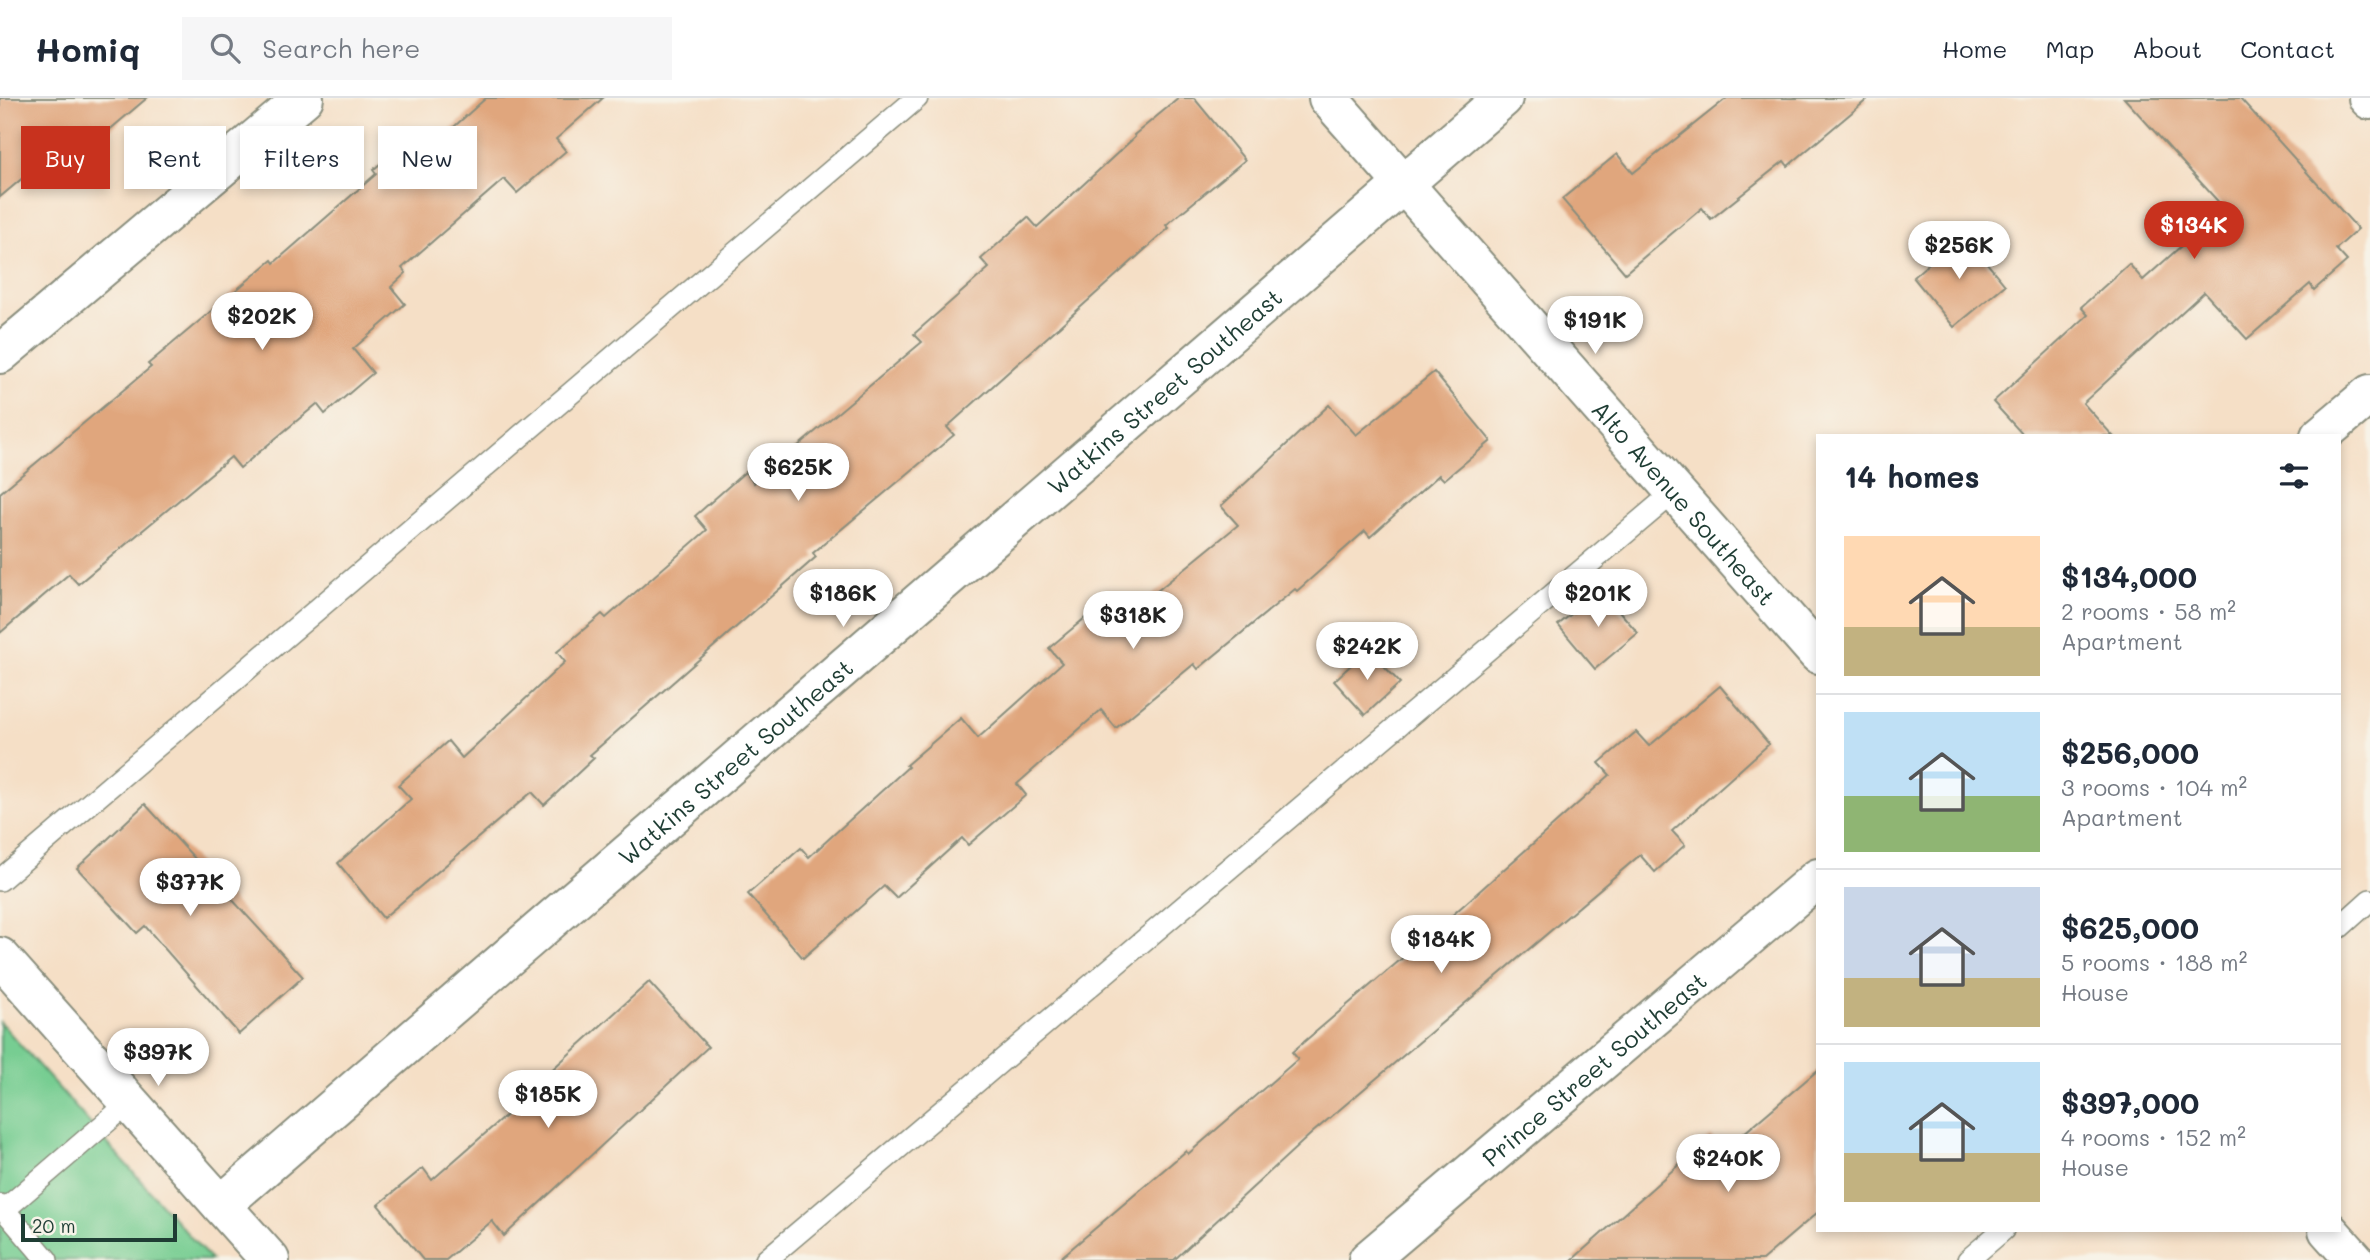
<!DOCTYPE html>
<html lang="en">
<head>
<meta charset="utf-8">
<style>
	:root { --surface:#fff; --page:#f6f6f7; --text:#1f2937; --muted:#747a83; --line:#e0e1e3; --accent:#c8321e }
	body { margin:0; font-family:Mali,sans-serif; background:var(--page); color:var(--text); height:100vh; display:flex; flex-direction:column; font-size:26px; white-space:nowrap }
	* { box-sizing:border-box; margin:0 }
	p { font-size:23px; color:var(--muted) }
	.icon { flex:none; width:38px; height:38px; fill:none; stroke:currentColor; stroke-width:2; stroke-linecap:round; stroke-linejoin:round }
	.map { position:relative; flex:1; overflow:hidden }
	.drawer { position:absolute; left:1816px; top:336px; width:525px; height:798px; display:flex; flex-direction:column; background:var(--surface); border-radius:0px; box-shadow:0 4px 10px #0003 }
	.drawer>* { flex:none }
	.top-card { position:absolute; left:21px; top:28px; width:665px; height:63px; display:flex; gap:14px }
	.scale { position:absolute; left:21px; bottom:18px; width:156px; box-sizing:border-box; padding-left:7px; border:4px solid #1f3d34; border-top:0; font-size:19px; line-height:24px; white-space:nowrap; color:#1f3d34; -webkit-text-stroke:5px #f7f3e8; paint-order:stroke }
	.price { position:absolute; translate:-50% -60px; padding:0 16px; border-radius:24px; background:#fff; color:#222; font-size:23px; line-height:46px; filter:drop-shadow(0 2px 4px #0008) }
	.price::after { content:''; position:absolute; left:50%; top:42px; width:21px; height:16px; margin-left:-10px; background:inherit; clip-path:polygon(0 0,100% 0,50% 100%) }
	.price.active { background:var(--accent); color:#fff }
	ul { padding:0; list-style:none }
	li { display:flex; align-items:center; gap:21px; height:175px; padding:0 28px }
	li+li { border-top:2px solid var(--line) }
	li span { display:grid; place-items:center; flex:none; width:196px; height:140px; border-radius:0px; color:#555 }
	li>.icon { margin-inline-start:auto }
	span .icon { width:84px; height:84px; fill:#fffc; stroke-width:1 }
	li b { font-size:30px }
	h2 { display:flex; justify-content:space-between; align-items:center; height:84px; padding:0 28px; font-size:30px }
	.chip { padding:0 24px; border-radius:0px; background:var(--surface); box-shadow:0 4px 10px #0003; font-size:24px; line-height:63px }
	.chip.active { background:var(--accent); color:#fff }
	header { display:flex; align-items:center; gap:42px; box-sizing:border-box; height:98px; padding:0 35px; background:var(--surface); border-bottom:2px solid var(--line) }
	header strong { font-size:33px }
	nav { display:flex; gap:38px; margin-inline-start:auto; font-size:24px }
	.search { width:490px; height:63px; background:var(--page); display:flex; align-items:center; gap:18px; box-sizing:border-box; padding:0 24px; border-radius:0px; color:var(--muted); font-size:26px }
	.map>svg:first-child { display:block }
</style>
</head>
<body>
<header>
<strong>Homiq</strong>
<div class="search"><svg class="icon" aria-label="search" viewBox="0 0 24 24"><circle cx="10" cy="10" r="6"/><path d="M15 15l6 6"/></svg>Search here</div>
<nav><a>Home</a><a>Map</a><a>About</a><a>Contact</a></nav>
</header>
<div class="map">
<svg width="2370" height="1162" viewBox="0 0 2370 1162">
	<rect width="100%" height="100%" fill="#f7f3e8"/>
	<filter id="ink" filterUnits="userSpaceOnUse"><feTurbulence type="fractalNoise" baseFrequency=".0143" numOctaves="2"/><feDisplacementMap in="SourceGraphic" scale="14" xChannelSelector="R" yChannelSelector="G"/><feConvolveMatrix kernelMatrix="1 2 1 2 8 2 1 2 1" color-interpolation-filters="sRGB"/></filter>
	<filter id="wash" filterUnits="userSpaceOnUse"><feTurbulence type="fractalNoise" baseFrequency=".00686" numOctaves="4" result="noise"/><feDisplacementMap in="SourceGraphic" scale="28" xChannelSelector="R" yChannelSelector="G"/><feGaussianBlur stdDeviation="1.57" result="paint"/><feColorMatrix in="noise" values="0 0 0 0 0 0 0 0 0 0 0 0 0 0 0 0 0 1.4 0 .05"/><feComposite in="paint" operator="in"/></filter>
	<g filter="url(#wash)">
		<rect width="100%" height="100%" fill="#f5dfc6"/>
		<polygon fill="#77cd92" stroke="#4b8563" stroke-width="2" points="0,924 211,1162 0,1162"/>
		<g id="blocks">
			<g fill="#e0a67d">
				<polygon points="0,0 147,0 68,67 56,52 0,99"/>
				<polygon points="486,0 603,0 556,41 566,53 517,95 504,81 402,170 406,175 391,189 405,206 353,251 373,275 325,316 317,306 240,370 231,359 78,486 69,476 0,535 0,395 151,269 148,266 272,162 274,165 376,76 373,72 423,29 436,45"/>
				<polygon points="1179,0 1194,0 1245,62 1166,127 1169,130 947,329 954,337 813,455 816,459 590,657 594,660 544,707 532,694 383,820 338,765 411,701 398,687 448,643 462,660 565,564 557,554 602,516 606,520 707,432 695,418 745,374 754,385 922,244 914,236 989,170 981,161 1028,119 1037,129 1135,39 1134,37"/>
				<polygon points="1727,0 1869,0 1788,68 1784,63 1711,121 1702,110 1625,175 1562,101 1617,56 1633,75"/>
				<polygon points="2124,0 2240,0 2358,131 2336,151 2347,163 2314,192 2310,186 2247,241 2204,194 2083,305 2113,338 2024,338 1993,304 2088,217 2081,209 2129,166 2143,182 2224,110"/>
				<polygon points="1963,136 2005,187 1954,229 1913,179"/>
				<polygon points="1434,274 1491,343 1444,382 1439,377 1370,439 1365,433 1297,493 1295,491 1198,571 1194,566 1116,630 1101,612 1017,686 1026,697 968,747 962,740 896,800 884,788 803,860 748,796 801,750 809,759 908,669 906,667 961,620 978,640 1062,565 1049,550 1103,505 1119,524 1238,427 1221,408 1329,307 1356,337"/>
				<polygon points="1601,492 1638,535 1595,571 1558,527"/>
				<polygon points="1368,551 1400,585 1365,617 1334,583"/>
				<polygon points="1720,588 1769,646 1672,733 1685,747 1655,774 1640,757 1312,1035 1174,1162 1058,1162 1186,1053 1188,1056 1298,961 1292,954 1439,829 1610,677 1599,665 1636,634 1649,648"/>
				<polygon points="145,706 303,879 239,936 145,828 137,835 77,770"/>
				<polygon points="649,884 708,949 504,1138 492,1123 446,1162 423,1162 378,1107 423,1070 432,1082 527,999 525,996"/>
				<polygon points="1818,972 1818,1114 1762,1162 1572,1162 1711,1038 1723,1053"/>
			</g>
		</g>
	</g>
	<g filter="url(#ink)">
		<use href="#blocks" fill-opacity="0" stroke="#8a8e7d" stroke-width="2"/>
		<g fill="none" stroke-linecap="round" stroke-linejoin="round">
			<defs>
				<g id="lane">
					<polyline points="0,782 917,0"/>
					<polyline points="2340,829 2370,802"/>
					<polyline points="0,1107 47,1162"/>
					<polyline points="4,1112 130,1004"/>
					<polyline points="766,1162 1674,394"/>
					<polyline points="1968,1162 2003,1132"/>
				</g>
				<g id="street">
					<path id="s1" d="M1328 0 1818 556"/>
					<polyline points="2368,0 2370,2"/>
					<polyline points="0,256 304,0"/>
					<polyline points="2320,338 2370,296"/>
					<path id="s2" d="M221 1107 1503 0"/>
					<polyline points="2328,1132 2355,1162"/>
					<path id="s3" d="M1368 1162 1818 780"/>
				</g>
				<polyline id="secondary" points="0,859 270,1162"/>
			</defs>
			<use href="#lane" stroke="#8a8e7d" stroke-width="24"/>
			<use href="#street" stroke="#8a8e7d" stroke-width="42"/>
			<use href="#secondary" stroke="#8a8e7d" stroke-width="42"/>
			<use href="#lane" stroke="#fff" stroke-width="21"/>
			<use href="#street" stroke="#fff" stroke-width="38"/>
			<use href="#secondary" stroke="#fff" stroke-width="38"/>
		</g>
	</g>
	<g text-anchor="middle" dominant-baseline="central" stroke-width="7" stroke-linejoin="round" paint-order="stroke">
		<g font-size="24" fill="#1f3d34" stroke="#f7f3e8">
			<text stroke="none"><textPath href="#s2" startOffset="1246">Watkins Street Southeast</textPath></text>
			<text stroke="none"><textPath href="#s1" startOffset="539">Alto Avenue Southeast</textPath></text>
			<text stroke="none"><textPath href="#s2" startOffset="679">Watkins Street Southeast</textPath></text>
			<text stroke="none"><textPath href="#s3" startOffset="296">Prince Street Southeast</textPath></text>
		</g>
	</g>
</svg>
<div class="scale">20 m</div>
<b class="price active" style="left:2194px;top:163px">$134K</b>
<b class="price" style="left:1959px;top:183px">$256K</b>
<b class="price" style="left:262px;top:254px">$202K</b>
<b class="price" style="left:1595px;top:258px">$191K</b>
<b class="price" style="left:798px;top:405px">$625K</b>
<b class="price" style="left:843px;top:531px">$186K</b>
<b class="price" style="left:1598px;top:531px">$201K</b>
<b class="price" style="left:1133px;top:553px">$318K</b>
<b class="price" style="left:1367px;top:584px">$242K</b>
<b class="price" style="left:190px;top:820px">$377K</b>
<b class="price" style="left:1441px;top:877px">$184K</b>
<b class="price" style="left:158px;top:990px">$397K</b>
<b class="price" style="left:548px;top:1032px">$185K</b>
<b class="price" style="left:1728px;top:1096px">$240K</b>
<div class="top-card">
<a class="chip active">Buy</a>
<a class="chip">Rent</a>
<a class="chip">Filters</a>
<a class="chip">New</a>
</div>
<section class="drawer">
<h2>14 homes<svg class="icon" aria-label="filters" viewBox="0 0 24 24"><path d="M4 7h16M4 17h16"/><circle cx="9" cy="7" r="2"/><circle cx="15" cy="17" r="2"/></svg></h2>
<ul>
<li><span style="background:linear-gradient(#ffd9b3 65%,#c2b280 0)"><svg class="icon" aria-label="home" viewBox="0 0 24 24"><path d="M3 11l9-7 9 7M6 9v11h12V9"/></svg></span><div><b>$134,000</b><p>2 rooms · 58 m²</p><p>Apartment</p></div></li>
<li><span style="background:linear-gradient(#bfe0f5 60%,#8fb573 0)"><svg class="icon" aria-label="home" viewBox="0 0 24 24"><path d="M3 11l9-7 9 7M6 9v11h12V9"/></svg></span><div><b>$256,000</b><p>3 rooms · 104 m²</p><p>Apartment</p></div></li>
<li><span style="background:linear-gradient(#c9d6e8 65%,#c2b280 0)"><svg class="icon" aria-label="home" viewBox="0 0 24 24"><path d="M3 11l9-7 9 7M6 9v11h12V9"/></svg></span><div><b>$625,000</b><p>5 rooms · 188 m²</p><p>House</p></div></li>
<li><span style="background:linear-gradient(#bfe0f5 65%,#c2b280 0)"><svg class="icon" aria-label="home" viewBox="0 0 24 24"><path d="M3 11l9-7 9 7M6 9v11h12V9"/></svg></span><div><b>$397,000</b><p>4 rooms · 152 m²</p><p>House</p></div></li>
</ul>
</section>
</div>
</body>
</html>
